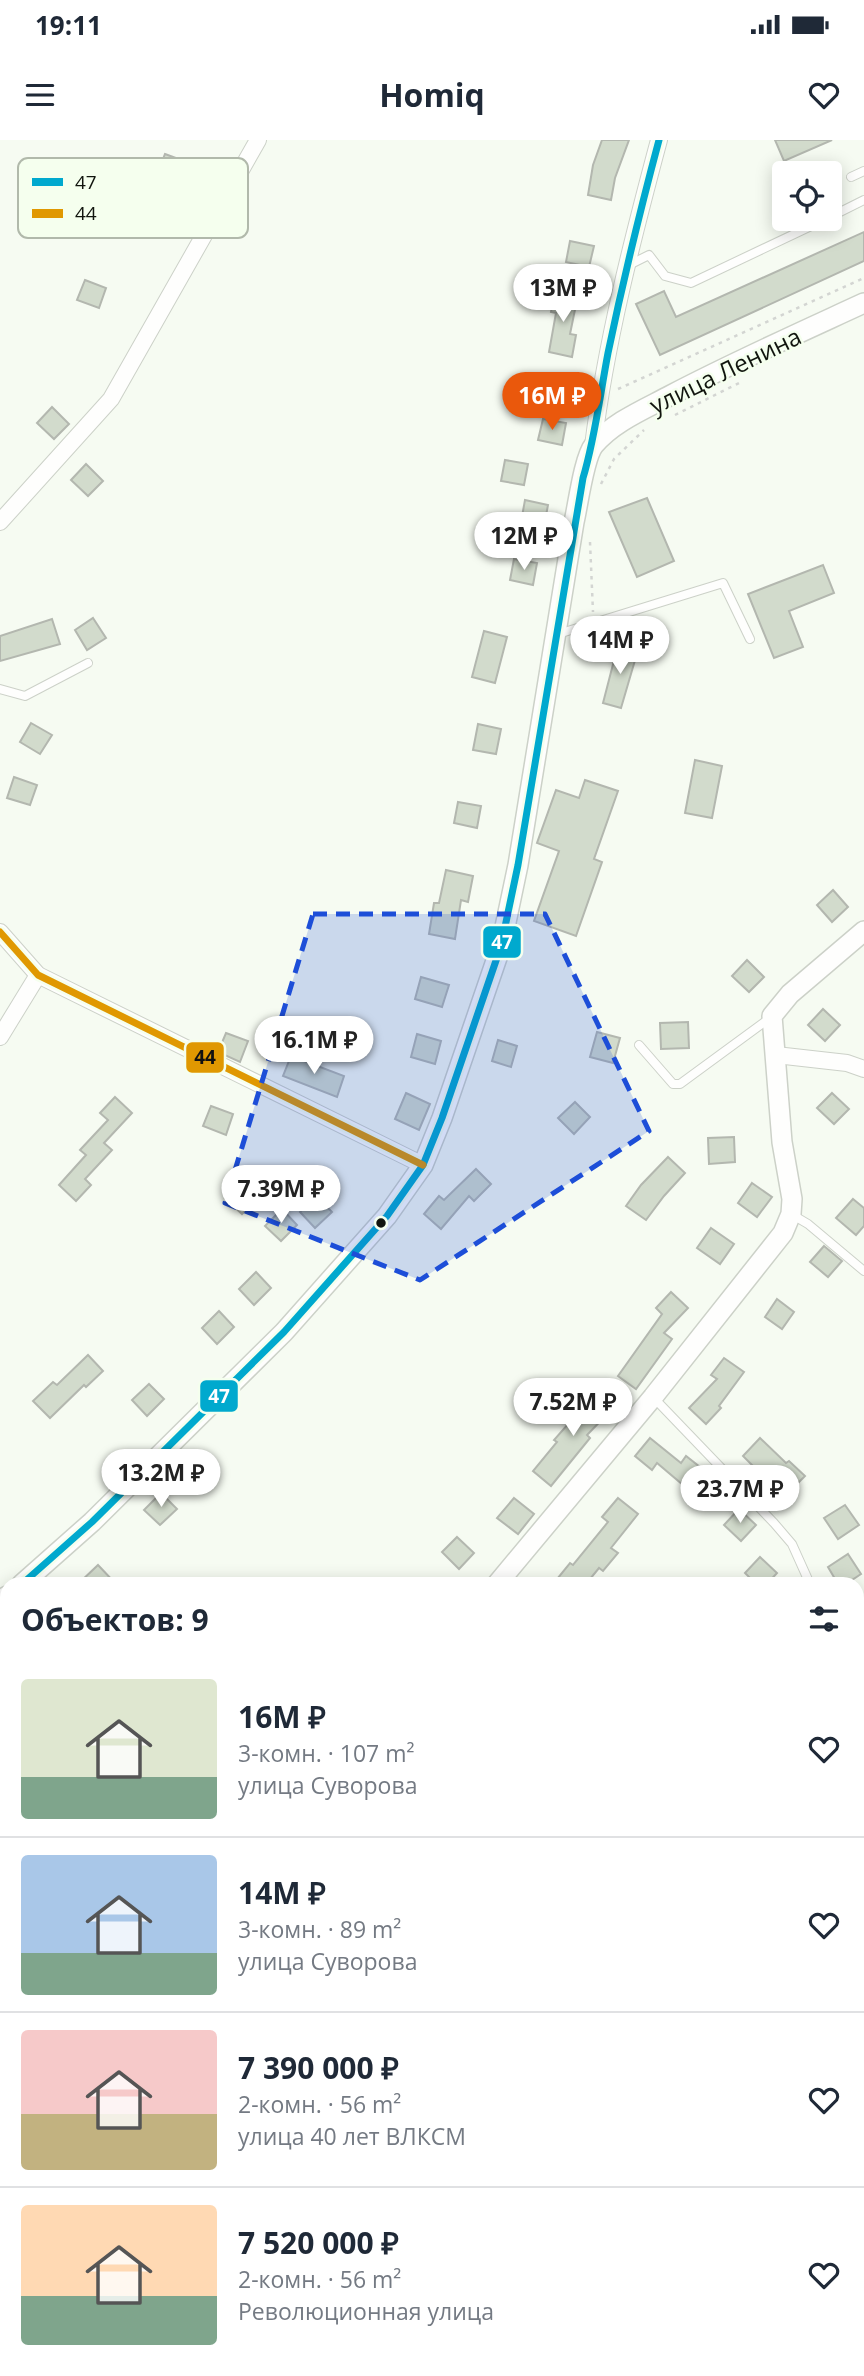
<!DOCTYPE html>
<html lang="ru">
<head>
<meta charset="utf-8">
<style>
	:root { --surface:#fff; --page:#f2f2f3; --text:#1f2937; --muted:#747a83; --line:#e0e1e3; --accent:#ea580c }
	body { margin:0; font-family:"Open Sans",sans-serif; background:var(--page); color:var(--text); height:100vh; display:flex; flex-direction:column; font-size:26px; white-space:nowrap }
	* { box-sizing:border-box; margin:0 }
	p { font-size:23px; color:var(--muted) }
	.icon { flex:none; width:38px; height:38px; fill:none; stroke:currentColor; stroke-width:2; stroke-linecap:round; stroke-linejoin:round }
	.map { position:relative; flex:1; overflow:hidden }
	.side { position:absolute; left:0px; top:1437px; width:864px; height:800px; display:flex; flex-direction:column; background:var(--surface); border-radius:21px 21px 0 0; box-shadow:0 4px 18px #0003 }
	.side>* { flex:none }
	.buttons { position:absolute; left:772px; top:21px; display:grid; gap:14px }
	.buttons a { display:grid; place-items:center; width:70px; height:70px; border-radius:7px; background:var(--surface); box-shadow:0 4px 18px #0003; font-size:35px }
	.price { position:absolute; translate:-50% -60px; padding:0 16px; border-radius:24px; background:#fff; color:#222; font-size:23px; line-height:46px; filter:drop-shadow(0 2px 4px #0008) }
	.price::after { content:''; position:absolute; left:50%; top:42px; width:21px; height:16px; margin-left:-10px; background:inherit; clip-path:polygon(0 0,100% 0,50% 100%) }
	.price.selected { background:var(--accent); color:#fff }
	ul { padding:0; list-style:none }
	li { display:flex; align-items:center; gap:21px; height:175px; padding:0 21px }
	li+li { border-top:2px solid var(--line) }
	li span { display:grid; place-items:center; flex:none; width:196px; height:140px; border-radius:7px; color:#555 }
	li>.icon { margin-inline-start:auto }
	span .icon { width:84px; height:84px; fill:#fffc; stroke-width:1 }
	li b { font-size:30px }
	h2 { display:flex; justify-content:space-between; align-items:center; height:84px; padding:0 21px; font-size:30px }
	.status { display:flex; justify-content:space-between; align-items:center; height:49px; padding:0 35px; background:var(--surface); direction:ltr }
	.status svg { height:19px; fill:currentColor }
	header { display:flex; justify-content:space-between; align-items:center; height:91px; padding:0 21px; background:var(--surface); font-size:32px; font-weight:700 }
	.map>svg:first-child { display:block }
</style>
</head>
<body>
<div class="status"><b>19:11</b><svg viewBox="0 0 49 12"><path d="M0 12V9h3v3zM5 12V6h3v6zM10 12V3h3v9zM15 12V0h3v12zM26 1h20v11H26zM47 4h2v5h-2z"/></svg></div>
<header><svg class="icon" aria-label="menu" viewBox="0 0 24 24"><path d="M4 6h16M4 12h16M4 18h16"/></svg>Homiq<svg class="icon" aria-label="heart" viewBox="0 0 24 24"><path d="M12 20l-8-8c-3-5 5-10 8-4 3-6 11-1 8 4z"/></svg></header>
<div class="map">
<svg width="864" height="2236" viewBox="0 0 864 2236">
	<rect width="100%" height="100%" fill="#f6fbf2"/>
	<g fill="#d2dbcc" stroke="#b3b7af" stroke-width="2">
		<polygon points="602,0 629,0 615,38 611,60 588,55 593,25"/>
		<polygon points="775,0 832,0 784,21"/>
		<polygon points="165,14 187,22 179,42 157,34"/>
		<polygon points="864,92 864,121 660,215 636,164 664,151 676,177"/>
		<polygon points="570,101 594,106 589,127 566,122"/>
		<polygon points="85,140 106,148 99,168 77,160"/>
		<polygon points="555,150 578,155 570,194 576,195 572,217 549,212 556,173 551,172"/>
		<polygon points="52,267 69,284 54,299 37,283"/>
		<polygon points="543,279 566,283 562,305 538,300"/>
		<polygon points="505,320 528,324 524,345 501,341"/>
		<polygon points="86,324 103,341 88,356 71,340"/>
		<polygon points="647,358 674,421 637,437 609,372"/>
		<polygon points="525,360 548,365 544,386 521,382"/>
		<polygon points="514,419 537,423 533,445 510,440"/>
		<polygon points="823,425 834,453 789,471 803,507 774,518 748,454"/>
		<polygon points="93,478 106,498 87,510 75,490"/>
		<polygon points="52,479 60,504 0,521 0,496"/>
		<polygon points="484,491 507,497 495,543 472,537"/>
		<polygon points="618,505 638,510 621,568 603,563"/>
		<polygon points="31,583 52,595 40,614 20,602"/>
		<polygon points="478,584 501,589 496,614 473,610"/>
		<polygon points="695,620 722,626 712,678 685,673"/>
		<polygon points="14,637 37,645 30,665 7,658"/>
		<polygon points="585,640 618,651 594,719 602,722 576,796 534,781 559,711 537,703 556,650 579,658"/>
		<polygon points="458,662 481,666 477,688 454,683"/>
		<polygon points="446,730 473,736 468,762 461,760 455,799 429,794 434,763 439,763"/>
		<polygon points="833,750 848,767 832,782 817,765"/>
		<polygon points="747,820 764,837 749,852 732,836"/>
		<polygon points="421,837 449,845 442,867 415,859"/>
		<polygon points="823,869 840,885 825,901 808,885"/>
		<polygon points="688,882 689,908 661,909 660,883"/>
		<polygon points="597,892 620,898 613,923 590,917"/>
		<polygon points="226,893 248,901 240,922 218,912"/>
		<polygon points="417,894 441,901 435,924 411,917"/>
		<polygon points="498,900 517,906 511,927 492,921"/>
		<polygon points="291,916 344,936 337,957 283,936"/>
		<polygon points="406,953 430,964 419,990 395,979"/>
		<polygon points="832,953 849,969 834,984 817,968"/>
		<polygon points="115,957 132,973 104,1003 112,1010 85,1039 91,1045 76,1061 59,1045 86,1015 80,1010 108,980 100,973"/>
		<polygon points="575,962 590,977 574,994 558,978"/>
		<polygon points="211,966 233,974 226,995 203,986"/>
		<polygon points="734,997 735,1022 709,1024 708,998"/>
		<polygon points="668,1017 685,1033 664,1056 646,1080 626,1066 641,1045"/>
		<polygon points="476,1029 491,1044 474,1061 469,1056 441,1089 424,1074 439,1056 444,1060"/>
		<polygon points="241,1043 257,1059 242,1074 225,1058"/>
		<polygon points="752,1043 772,1057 757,1077 738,1063"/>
		<polygon points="316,1056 332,1072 315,1088 300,1072"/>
		<polygon points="853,1059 864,1068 864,1086 856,1095 836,1078"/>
		<polygon points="282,1069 297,1085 281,1101 265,1086"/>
		<polygon points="711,1088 734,1104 720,1124 697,1108"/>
		<polygon points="824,1106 842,1121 828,1137 810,1122"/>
		<polygon points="256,1132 271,1148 254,1165 239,1149"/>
		<polygon points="671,1152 688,1168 664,1193 672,1199 636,1249 618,1236 662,1174 656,1168"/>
		<polygon points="777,1159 794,1172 782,1189 765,1177"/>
		<polygon points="219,1171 234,1187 217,1204 202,1188"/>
		<polygon points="88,1215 103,1231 86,1247 84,1245 50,1278 33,1261 53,1242 57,1245"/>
		<polygon points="724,1218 744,1232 719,1266 721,1268 706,1284 689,1268 717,1239 711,1235"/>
		<polygon points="149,1244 164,1259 147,1276 132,1260"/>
		<polygon points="598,1250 615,1266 587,1295 590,1298 551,1346 533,1331 557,1302 554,1300"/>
		<polygon points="650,1298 681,1323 686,1316 705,1331 689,1350 657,1323 652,1330 635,1316"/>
		<polygon points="760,1298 786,1323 789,1321 805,1336 787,1354 762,1329 759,1332 743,1316"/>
		<polygon points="161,1353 177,1369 160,1385 144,1370"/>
		<polygon points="514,1358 534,1374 518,1394 497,1378"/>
		<polygon points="618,1358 638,1374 611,1408 618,1413 603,1431 599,1428 586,1444 553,1444 570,1423 573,1425 608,1382 602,1377"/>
		<polygon points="845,1365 859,1385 838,1399 824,1378"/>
		<polygon points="739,1369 756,1385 741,1401 724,1385"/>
		<polygon points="457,1397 474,1413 459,1429 442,1412"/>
		<polygon points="848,1414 861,1434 846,1444 838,1444 828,1427"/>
		<polygon points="760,1417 777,1433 767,1444 756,1444 745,1433"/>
		<polygon points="98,1425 116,1444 78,1444"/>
	</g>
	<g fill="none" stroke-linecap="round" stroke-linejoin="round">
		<defs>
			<g id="service">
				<polyline points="851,37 864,31"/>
				<polyline points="830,77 864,60"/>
				<polyline points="627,126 649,115 665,136 691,143 826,79"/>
				<polyline points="558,494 723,443 750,499"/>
				<polyline points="0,549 25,556 88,523"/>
				<polyline points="639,905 673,944 680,944 770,878"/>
				<polyline points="791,1074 808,1084 864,1131"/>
				<polyline points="653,1257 774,1383 792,1404 810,1444"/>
				<polyline points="858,1517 864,1524"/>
			</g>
			<g id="minor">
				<path d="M593 306C606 202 632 101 659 0"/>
				<polyline points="0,382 111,259 258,0"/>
				<polyline points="0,792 38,835 423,1025"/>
				<polyline points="0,897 38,835"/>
				<polyline points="776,915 847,923 864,929"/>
				<polyline points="858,1577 864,1571"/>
				<polyline points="858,1876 864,1870"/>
				<polyline points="662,2230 665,2236"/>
				<polyline points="264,2236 269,2230"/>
			</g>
			<g id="tertiary">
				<path d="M22 1444 92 1382 284 1192 387 1076 423 1025 442 978 501 806 518 725 574 382C578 365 584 317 594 305 613 282 645 269 671 255 734 222 799 193 864 163"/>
				<polyline points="497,1444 653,1257 783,1093 791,1074 792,1059 782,1002 772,876 790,854 864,791"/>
				<polyline points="0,1462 7,1456"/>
				<polyline points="0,2091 7,2081"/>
			</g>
		</defs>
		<use href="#service" stroke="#ccd1c8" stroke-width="10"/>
		<use href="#minor" stroke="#ccd1c8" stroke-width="18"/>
		<use href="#tertiary" stroke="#ccd1c8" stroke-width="22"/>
		<g stroke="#d3d5d2" stroke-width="2.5" stroke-dasharray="3.5 5" stroke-linecap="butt">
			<polyline points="618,249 864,138"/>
			<polyline points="675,275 741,242"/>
			<polyline points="601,344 614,319 644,290"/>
			<polyline points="590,402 593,472"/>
		</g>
		<use href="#service" stroke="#fefefd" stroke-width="8"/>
		<use href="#minor" stroke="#fefefd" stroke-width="16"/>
		<use href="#tertiary" stroke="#fefefd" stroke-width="19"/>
		<defs>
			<path id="bus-1" d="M22 1444 92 1382 284 1192 387 1076 423 1025 442 978 501 806 518 725 583 338C595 298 600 255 608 213 623 141 640 71 659 0"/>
			<polyline id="bus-2" points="0,792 38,835 423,1025"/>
		</defs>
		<use href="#bus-1" stroke="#f5ffee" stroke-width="12"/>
		<use href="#bus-2" stroke="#f5ffee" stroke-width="12"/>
		<use href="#bus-1" stroke="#00a9ce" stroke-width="7"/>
		<use href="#bus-2" stroke="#e09801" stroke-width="7"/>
	</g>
	<path fill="#1d4ed8" fill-opacity="0.2" stroke="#1d4ed8" stroke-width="5" stroke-dasharray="14 9" stroke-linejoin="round" d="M313 774H545L649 991 420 1140 225 1063Z"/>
	<circle fill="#11150e" stroke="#f5ffee" stroke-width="2.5" cx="381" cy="1083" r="6"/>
	<g text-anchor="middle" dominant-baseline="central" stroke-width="5" stroke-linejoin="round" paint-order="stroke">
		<g font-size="24" fill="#11150e" stroke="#f5ffee">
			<text transform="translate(725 230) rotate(-26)">улица Ленина</text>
		</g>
	</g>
	<rect x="18" y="18" width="230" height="80" rx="10" fill="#f5ffee" stroke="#b1b9ab" stroke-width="2"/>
	<rect x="32" y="38" width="31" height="8" fill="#00a9ce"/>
	<rect x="32" y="69" width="31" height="9" fill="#e09801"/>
	<g font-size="19" fill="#11150e">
		<text x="75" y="49">47</text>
		<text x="75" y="80">44</text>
	</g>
	<g stroke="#f5ffee" stroke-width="2.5">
		<rect x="482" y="785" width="40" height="34" rx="7" fill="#00a9ce"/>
		<rect x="185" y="901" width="40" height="33" rx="7" fill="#e09801"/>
		<rect x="199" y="1239" width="40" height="34" rx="7" fill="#00a9ce"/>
	</g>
	<g font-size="19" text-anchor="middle" font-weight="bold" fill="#fff">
		<text x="502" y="809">47</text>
		<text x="219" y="1263">47</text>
	</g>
	<g font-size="19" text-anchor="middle" font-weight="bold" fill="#111">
		<text x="205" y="924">44</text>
	</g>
</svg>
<div class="buttons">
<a><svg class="icon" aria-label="locate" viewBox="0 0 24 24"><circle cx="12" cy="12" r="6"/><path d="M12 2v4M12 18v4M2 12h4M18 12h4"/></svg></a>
</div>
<b class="price" style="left:563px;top:184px">13M ₽</b>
<b class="price selected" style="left:552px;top:292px">16M ₽</b>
<b class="price" style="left:524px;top:432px">12M ₽</b>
<b class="price" style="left:620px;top:536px">14M ₽</b>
<b class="price" style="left:314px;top:936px">16.1M ₽</b>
<b class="price" style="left:281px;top:1085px">7.39M ₽</b>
<b class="price" style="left:573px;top:1298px">7.52M ₽</b>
<b class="price" style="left:161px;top:1369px">13.2M ₽</b>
<b class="price" style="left:740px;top:1385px">23.7M ₽</b>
<section class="side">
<h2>Объектов: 9<svg class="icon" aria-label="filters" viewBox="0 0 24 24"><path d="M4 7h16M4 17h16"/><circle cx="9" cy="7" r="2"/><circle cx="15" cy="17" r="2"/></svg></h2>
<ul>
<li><span style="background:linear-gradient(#dfe7d0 70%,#7fa58c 0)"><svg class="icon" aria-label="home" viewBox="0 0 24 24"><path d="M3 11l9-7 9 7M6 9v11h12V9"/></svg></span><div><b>16M ₽</b><p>3-комн. · 107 m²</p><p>улица Суворова</p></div><svg class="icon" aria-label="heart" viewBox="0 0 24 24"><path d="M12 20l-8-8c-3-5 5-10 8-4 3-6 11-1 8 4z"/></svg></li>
<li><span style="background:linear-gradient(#a9c7e8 70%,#7fa58c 0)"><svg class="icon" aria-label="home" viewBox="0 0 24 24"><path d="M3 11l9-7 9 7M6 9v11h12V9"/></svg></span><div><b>14M ₽</b><p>3-комн. · 89 m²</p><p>улица Суворова</p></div><svg class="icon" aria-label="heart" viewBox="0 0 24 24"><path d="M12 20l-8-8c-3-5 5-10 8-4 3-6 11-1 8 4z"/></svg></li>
<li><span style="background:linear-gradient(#f6c9c9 60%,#c2b280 0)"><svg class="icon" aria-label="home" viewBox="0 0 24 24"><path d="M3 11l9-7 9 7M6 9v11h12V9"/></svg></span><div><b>7 390 000 ₽</b><p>2-комн. · 56 m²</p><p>улица 40 лет ВЛКСМ</p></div><svg class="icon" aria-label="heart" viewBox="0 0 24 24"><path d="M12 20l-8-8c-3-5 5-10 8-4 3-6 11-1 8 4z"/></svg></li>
<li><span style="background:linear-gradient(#ffd9b3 65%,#7fa58c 0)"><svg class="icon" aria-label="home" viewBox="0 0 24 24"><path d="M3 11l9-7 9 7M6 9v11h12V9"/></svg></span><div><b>7 520 000 ₽</b><p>2-комн. · 56 m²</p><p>Революционная улица</p></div><svg class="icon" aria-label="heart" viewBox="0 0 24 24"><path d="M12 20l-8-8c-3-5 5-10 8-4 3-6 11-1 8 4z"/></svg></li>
</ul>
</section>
</div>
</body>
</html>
